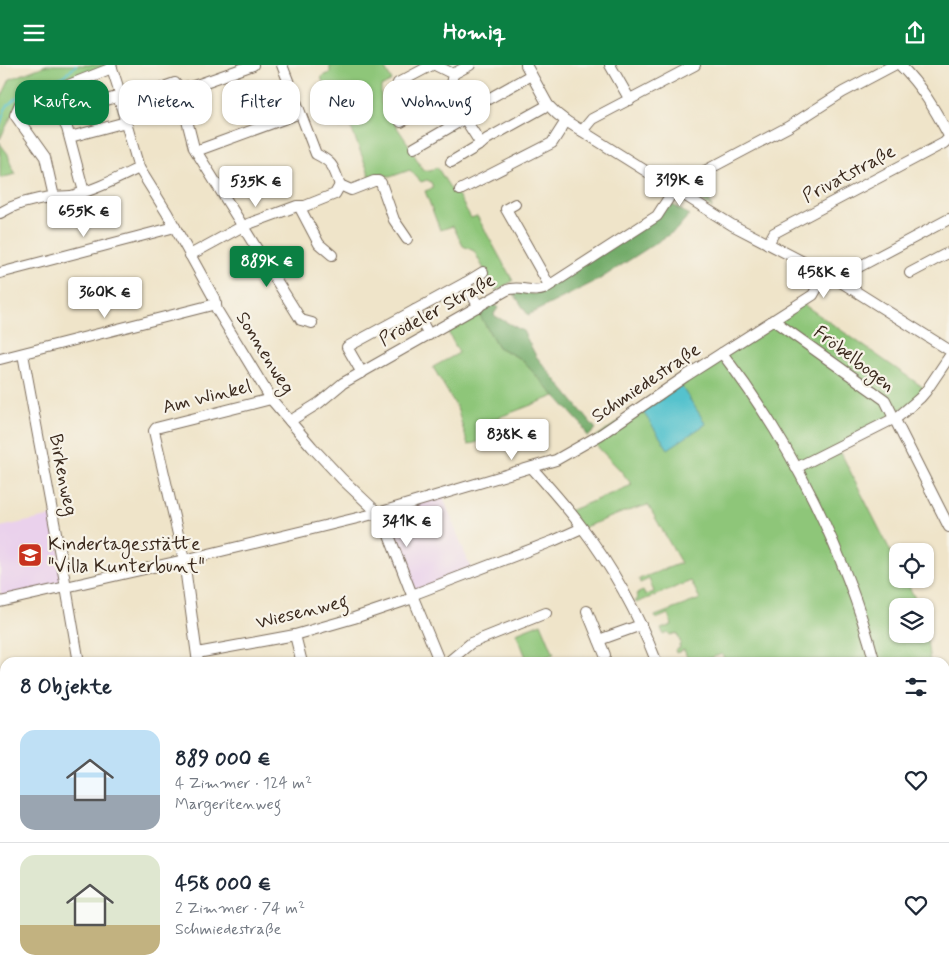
<!DOCTYPE html>
<html lang="de">
<head>
<meta charset="utf-8">
<style>
	:root { --surface:#fff; --page:#f6f6f7; --text:#1f2937; --muted:#747a83; --line:#e0e1e3; --accent:#0b8043 }
	body { margin:0; font-family:Mynerve,sans-serif; background:var(--page); color:var(--text); height:100vh; display:flex; flex-direction:column; font-size:19px; white-space:nowrap }
	* { box-sizing:border-box; margin:0 }
	p { font-size:16px; color:var(--muted) }
	.icon { flex:none; width:28px; height:28px; fill:none; stroke:currentColor; stroke-width:2; stroke-linecap:round; stroke-linejoin:round }
	.map { position:relative; flex:1; overflow:hidden }
	.side { position:absolute; left:0px; top:592px; width:950px; height:321px; display:flex; flex-direction:column; background:var(--surface); border-radius:15px 15px 0 0; box-shadow:0 1px 4px #0004 }
	.side>* { flex:none }
	.banner { position:absolute; left:15px; top:15px; width:500px; height:45px; display:flex; gap:10px }
	.buttons { position:absolute; left:889px; top:478px; display:grid; gap:10px }
	.buttons a { display:grid; place-items:center; width:45px; height:45px; border-radius:10px; background:var(--surface); box-shadow:0 1px 4px #0004; font-size:25px }
	.price { position:absolute; translate:-50% -42px; padding:0 11px; border-radius:5px; background:#fff; color:#222; font-size:16px; line-height:32px; filter:drop-shadow(0 1px 2px #0008) }
	.price::after { content:''; position:absolute; left:50%; top:30px; width:15px; height:11px; margin-left:-8px; background:inherit; clip-path:polygon(0 0,100% 0,50% 100%) }
	.price.on { background:var(--accent); color:#fff }
	ul { padding:0; list-style:none }
	li { display:flex; align-items:center; gap:15px; height:125px; padding:0 20px }
	li+li { border-top:1px solid var(--line) }
	li span { display:grid; place-items:center; flex:none; width:140px; height:100px; border-radius:15px; color:#555 }
	li>.icon { margin-inline-start:auto }
	span .icon { width:60px; height:60px; fill:#fffc; stroke-width:1 }
	li b { font-size:21px }
	h2 { display:flex; justify-content:space-between; align-items:center; height:60px; padding:0 20px; font-size:21px }
	.chip { padding:0 18px; border-radius:15px; background:var(--surface); box-shadow:0 1px 4px #0004; font-size:18px; line-height:45px }
	.chip.on { background:var(--accent); color:#fff }
	header { display:flex; justify-content:space-between; align-items:center; height:65px; padding:0 20px; background:var(--accent); color:#fff; font-size:22px; font-weight:800 }
	.map>svg:first-child { display:block }
</style>
</head>
<body>
<header><svg class="icon" aria-label="menu" viewBox="0 0 24 24"><path d="M4 6h16M4 12h16M4 18h16"/></svg>Homiq<svg class="icon" aria-label="share" viewBox="0 0 24 24"><path d="M12 15V3M7 8l5-5 5 5M5 13v7h14v-7"/></svg></header>
<div class="map">
<svg width="949" height="913" viewBox="0 0 949 913">
	<rect width="100%" height="100%" fill="#f7f3e8"/>
	<filter id="ink" filterUnits="userSpaceOnUse"><feTurbulence type="fractalNoise" baseFrequency=".02" numOctaves="2"/><feDisplacementMap in="SourceGraphic" scale="10" xChannelSelector="R" yChannelSelector="G"/><feConvolveMatrix kernelMatrix="1 2 1 2 8 2 1 2 1" color-interpolation-filters="sRGB"/></filter>
	<filter id="wash" filterUnits="userSpaceOnUse"><feTurbulence type="fractalNoise" baseFrequency=".0096" numOctaves="4" result="noise"/><feDisplacementMap in="SourceGraphic" scale="20" xChannelSelector="R" yChannelSelector="G"/><feGaussianBlur stdDeviation="1.12" result="paint"/><feColorMatrix in="noise" values="0 0 0 0 0 0 0 0 0 0 0 0 0 0 0 0 0 1.4 0 .05"/><feComposite in="paint" operator="in"/></filter>
	<g filter="url(#wash)">
		<rect width="100%" height="100%" fill="#efe4c9"/>
		<g fill="#ead1ec">
			<polygon points="442,429 472,507 412,530 378,448"/>
			<polygon points="53,451 66,522 3,536 0,525 0,462"/>
		</g>
		<g fill="#8ec679" stroke="#64784c">
			<polygon points="47,0 104,0 105,3 19,36 0,74 0,35 10,14"/>
			<polygon points="330,0 383,0 392,16 381,22 381,38 396,61 411,83 412,86 423,105 430,106 437,102 452,126 458,130 471,153 477,151 513,216 496,226 474,186 463,181 453,161 440,165 425,126 433,123 431,117 427,115 421,117 410,105 390,112 383,109 371,114 350,60 340,64 321,12 330,8"/>
			<polygon points="0,77 1,80 8,89 11,100 16,109 0,113"/>
			<path d="M702 111 708 133 712 143 687 127C682 117 694 115 702 111Z"/>
			<polygon points="800,237 851,272 927,325 920,333 838,382 897,499 898,514 905,514 919,541 898,541 898,569 925,569 925,561 930,597 726,598 722,589 700,597 689,597 684,585 676,588 675,585 680,583 679,580 681,579 677,568 670,570 668,568 664,570 661,564 672,560 668,549 656,554 655,551 700,534 691,516 636,538 635,536 638,534 636,529 643,526 645,530 654,527 649,514 640,518 639,514 681,498 648,440 624,447 582,463 569,446 632,420 621,406 591,375"/>
			<polygon points="478,247 498,282 521,294 555,331 489,356 493,372 468,380 457,343 433,302 459,288 447,265"/>
			<polygon points="541,558 554,589 533,597 528,597 516,568"/>
		</g>
		<g fill="#72ab69" stroke="#566a44">
			<polygon points="670,138 689,150 676,165 600,214 528,250 512,226 534,229"/>
			<polygon points="494,238 498,243 494,249 495,251 523,266 536,291 596,364 588,372 582,360 521,294 498,282 478,247"/>
			<polygon points="945,738 949,738 949,913 0,913 34,909 945,909"/>
		</g>
		<polygon fill="#55c2cd" stroke="#487676" points="681,321 706,359 668,384 643,347"/>
		<g fill="none" stroke-linecap="round" stroke-linejoin="round">
			<path stroke="#55c2cd" stroke-width="2" d="M0 61C2 55 3 48 6 43 22 20 58 22 76 0"/>
		</g>
	</g>
	<g filter="url(#ink)">
		<g fill="none" stroke-linecap="round" stroke-linejoin="round">
			<defs>
				<g id="minor">
					<polyline points="111,0 119,25 120,37 139,103 167,148 214,233 217,245 271,334 312,382 342,414 378,448 385,460 412,530 440,598"/>
					<path d="M282 0 316 89C334 98 333 102 340 120"/>
					<polyline points="435,0 453,9 449,29 481,79"/>
					<polyline points="526,0 548,40 557,49 566,56 732,160 836,214 949,285"/>
					<polyline points="610,0 630,35"/>
					<path d="M900 0C922 22 934 43 949 71"/>
					<polyline points="453,9 470,0"/>
					<polyline points="398,18 432,0"/>
					<polyline points="179,24 194,83 196,86 301,255 312,258"/>
					<polyline points="48,28 67,63 84,127"/>
					<polyline points="120,37 175,18 179,24 191,22 253,0"/>
					<polyline points="474,42 531,10"/>
					<polyline points="59,49 120,31"/>
					<polyline points="401,57 449,29"/>
					<polyline points="582,66 592,54 695,0"/>
					<polyline points="70,72 126,57"/>
					<polyline points="414,83 464,54"/>
					<polyline points="196,86 300,48"/>
					<polyline points="451,97 481,79 487,74 548,40"/>
					<polyline points="340,120 351,125 374,116 378,116 381,118 394,155 407,174"/>
					<polyline points="460,125 552,78 566,56"/>
					<polyline points="54,132 45,92 15,50 20,39 112,3"/>
					<polyline points="515,139 506,144 549,220"/>
					<polyline points="299,141 319,179 332,190"/>
					<path d="M0 148C15 139 34 134 51 132 58 131 64 132 71 131 95 125 116 114 139 103"/>
					<polyline points="768,179 774,168 944,78 949,73"/>
					<polyline points="190,190 243,161 297,141 305,141 335,129 340,120"/>
					<polyline points="0,208 175,162"/>
					<polyline points="910,208 944,190 949,188"/>
					<polyline points="836,214 949,154"/>
					<polyline points="465,218 483,207"/>
					<polyline points="415,245 429,270"/>
					<polyline points="773,255 885,335 949,462"/>
					<path d="M722 288C792 379 845 486 875 598"/>
					<polyline points="23,289 66,522 79,598"/>
					<polyline points="0,294 216,239"/>
					<polyline points="362,308 347,282 465,218 479,242"/>
					<path d="M290 356 319 338 343 318 507 225C520 220 532 229 544 224L657 151 679 117 703 107 788 62 843 27 894 0"/>
					<path d="M532 403C549 422 566 441 581 461 613 503 638 549 657 598"/>
					<polyline points="796,403 899,351 920,333 926,326 949,292"/>
					<polyline points="412,530 553,476 582,463"/>
					<polyline points="0,537 184,495 378,448 556,395 600,370 686,311 813,230 825,209"/>
					<polyline points="587,546 605,590"/>
					<polyline points="295,570 302,598"/>
					<polyline points="599,575 641,560"/>
					<polyline points="197,588 295,570 354,553 413,533"/>
					<polyline points="198,598 184,495 154,366 156,363 271,334"/>
					<polyline points="447,598 471,578 546,548"/>
				</g>
				<polyline id="major" points="0,805 5,804"/>
			</defs>
			<use href="#minor" stroke="#7a6b5a" stroke-width="12"/>
			<use href="#major" stroke="#7a6b5a" stroke-width="15"/>
			<use href="#minor" stroke="#fff" stroke-width="10"/>
			<use href="#major" stroke="#fbbb8d" stroke-width="12"/>
		</g>
	</g>
	<defs>
		<symbol id="school-square" viewBox="-11 -11 22 22"><rect x="-9" y="-9" width="18" height="18" rx="4" fill="#c8321e" stroke="#f7f3e8"/><path d="M0-5L7-2L0 1L-7-2ZM-4 1L0 2.5L4 1V4Q0 6-4 4Z" fill="#fff"/></symbol>
	</defs>
	<g fill-rule="evenodd">
		<use href="#school-square" x="16" y="476" width="28" height="28"/>
	</g>
	<g text-anchor="middle" dominant-baseline="central" stroke-width="4.5" stroke-linejoin="round" paint-order="stroke">
		<g font-size="19" fill="#3b2a1e" stroke="#f7f3e8">
			<text transform="translate(849 109) rotate(-28)">Privatstraße</text>
			<text transform="translate(437 245) rotate(-29)">Prödeler Straße</text>
			<text transform="translate(265 288) rotate(58)">Sonnenweg</text>
			<text transform="translate(854 294) rotate(37)">Fröbelbogen</text>
			<text transform="translate(646 318) rotate(-34)">Schmiedestraße</text>
			<text transform="translate(207 332) rotate(-14)">Am Winkel</text>
			<text transform="translate(63 410) rotate(79)">Birkenweg</text>
			<text transform="translate(302 547) rotate(-14)">Wiesenweg</text>
		</g>
		<g font-size="19" fill="#3b2a1e" stroke="#f7f3e8" text-anchor="start">
			<text x="48" y="479">Kindertagesstätte<tspan x="48" dy="22">"Villa Kunterbunt"</tspan></text>
		</g>
	</g>
</svg>
<div class="buttons">
<a><svg class="icon" aria-label="locate" viewBox="0 0 24 24"><circle cx="12" cy="12" r="6"/><path d="M12 2v4M12 18v4M2 12h4M18 12h4"/></svg></a>
<a><svg class="icon" aria-label="layers" viewBox="0 0 24 24"><path d="M12 4l9 5-9 5-9-5zM3 14l9 5 9-5"/></svg></a>
</div>
<b class="price" style="left:680px;top:142px">319K €</b>
<b class="price" style="left:256px;top:143px">535K €</b>
<b class="price" style="left:84px;top:173px">655K €</b>
<b class="price on" style="left:267px;top:223px">889K €</b>
<b class="price" style="left:824px;top:234px">458K €</b>
<b class="price" style="left:105px;top:254px">360K €</b>
<b class="price" style="left:512px;top:396px">838K €</b>
<b class="price" style="left:407px;top:483px">341K €</b>
<div class="banner">
<a class="chip on">Kaufen</a>
<a class="chip">Mieten</a>
<a class="chip">Filter</a>
<a class="chip">Neu</a>
<a class="chip">Wohnung</a>
</div>
<section class="side">
<h2>8 Objekte<svg class="icon" aria-label="filters" viewBox="0 0 24 24"><path d="M4 7h16M4 17h16"/><circle cx="9" cy="7" r="2"/><circle cx="15" cy="17" r="2"/></svg></h2>
<ul>
<li><span style="background:linear-gradient(#bfe0f5 65%,#9aa5b1 0)"><svg class="icon" aria-label="home" viewBox="0 0 24 24"><path d="M3 11l9-7 9 7M6 9v11h12V9"/></svg></span><div><b>889 000 €</b><p>4 Zimmer · 124 m²</p><p>Margeritenweg</p></div><svg class="icon" aria-label="heart" viewBox="0 0 24 24"><path d="M12 20l-8-8c-3-5 5-10 8-4 3-6 11-1 8 4z"/></svg></li>
<li><span style="background:linear-gradient(#dfe7d0 70%,#c2b280 0)"><svg class="icon" aria-label="home" viewBox="0 0 24 24"><path d="M3 11l9-7 9 7M6 9v11h12V9"/></svg></span><div><b>458 000 €</b><p>2 Zimmer · 74 m²</p><p>Schmiedestraße</p></div><svg class="icon" aria-label="heart" viewBox="0 0 24 24"><path d="M12 20l-8-8c-3-5 5-10 8-4 3-6 11-1 8 4z"/></svg></li>
</ul>
</section>
</div>
</body>
</html>
